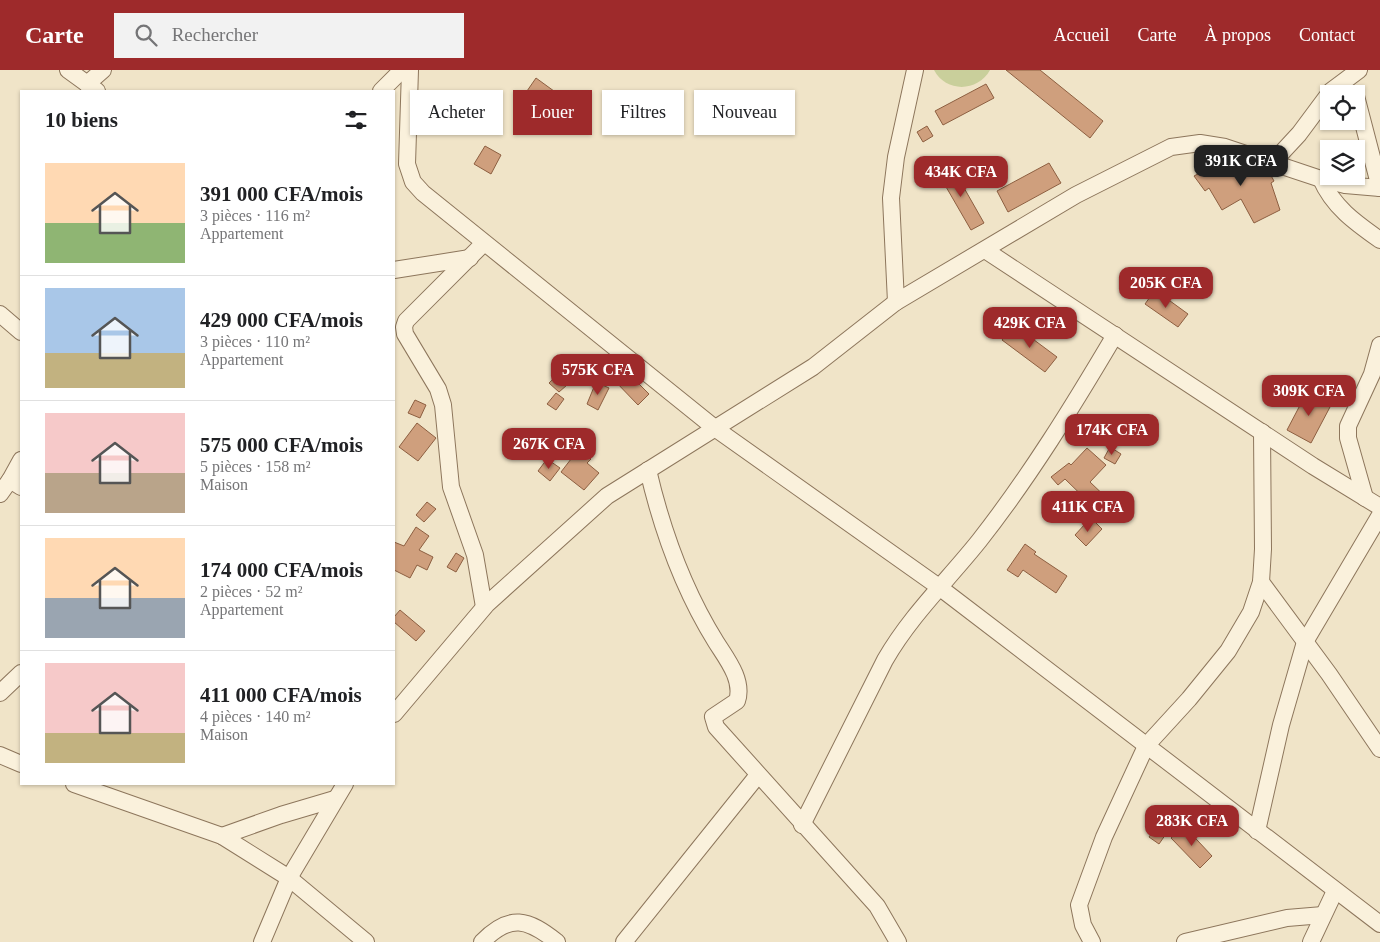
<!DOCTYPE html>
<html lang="fr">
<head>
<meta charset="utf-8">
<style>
	:root { --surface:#fff; --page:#f2f2f2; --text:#202124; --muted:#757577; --line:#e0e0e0; --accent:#9e2a2b }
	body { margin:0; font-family:"Times New Roman",serif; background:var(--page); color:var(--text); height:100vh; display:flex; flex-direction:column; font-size:19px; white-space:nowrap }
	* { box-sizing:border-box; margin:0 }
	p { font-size:16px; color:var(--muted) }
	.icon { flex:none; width:28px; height:28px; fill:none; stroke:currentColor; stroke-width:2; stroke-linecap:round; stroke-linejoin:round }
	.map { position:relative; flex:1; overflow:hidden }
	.drawer { position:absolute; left:20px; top:20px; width:375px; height:695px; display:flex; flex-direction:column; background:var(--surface); border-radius:0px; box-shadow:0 1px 4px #0004 }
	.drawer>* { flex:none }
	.banner { position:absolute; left:410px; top:20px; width:475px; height:45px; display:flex; gap:10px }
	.controls { position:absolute; left:1320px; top:15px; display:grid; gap:10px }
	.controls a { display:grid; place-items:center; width:45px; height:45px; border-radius:0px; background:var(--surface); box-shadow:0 1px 4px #0004; font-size:25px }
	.price { position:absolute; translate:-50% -42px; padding:0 11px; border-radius:10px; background:var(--accent); color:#fff; font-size:16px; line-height:32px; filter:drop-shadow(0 1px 2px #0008) }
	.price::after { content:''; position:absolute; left:50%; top:30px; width:15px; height:11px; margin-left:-8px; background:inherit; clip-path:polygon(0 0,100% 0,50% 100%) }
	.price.selected { background:#222; color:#fff }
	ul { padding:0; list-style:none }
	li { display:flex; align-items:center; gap:15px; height:125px; padding:0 25px }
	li+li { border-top:1px solid var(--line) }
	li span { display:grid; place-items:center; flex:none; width:140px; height:100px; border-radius:0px; color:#555 }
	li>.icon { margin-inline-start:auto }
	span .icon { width:60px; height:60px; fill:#fffc; stroke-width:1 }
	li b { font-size:21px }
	h2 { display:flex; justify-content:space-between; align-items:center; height:60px; padding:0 25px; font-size:21px }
	.pill { padding:0 18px; border-radius:0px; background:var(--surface); box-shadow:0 1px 4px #0004; font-size:18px; line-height:45px }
	.pill.selected { background:var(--accent); color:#fff }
	header { display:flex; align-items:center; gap:30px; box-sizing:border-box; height:70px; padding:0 25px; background:var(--accent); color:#fff }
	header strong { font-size:24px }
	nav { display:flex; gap:28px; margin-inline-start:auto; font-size:18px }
	.search { width:350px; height:45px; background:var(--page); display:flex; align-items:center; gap:12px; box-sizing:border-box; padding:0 18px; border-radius:0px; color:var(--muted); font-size:19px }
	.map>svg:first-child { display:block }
</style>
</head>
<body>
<header>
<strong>Carte</strong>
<div class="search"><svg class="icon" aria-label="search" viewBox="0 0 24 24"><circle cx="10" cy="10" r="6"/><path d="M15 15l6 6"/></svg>Rechercher</div>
<nav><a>Accueil</a><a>Carte</a><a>À propos</a><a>Contact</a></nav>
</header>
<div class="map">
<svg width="1380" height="872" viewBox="0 0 1380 872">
	<rect width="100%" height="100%" fill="#f0e4c8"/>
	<path fill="#c9cf9b" d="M934 0H990C978 22 946 23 934 0Z"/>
	<g fill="#cf9f7d" stroke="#8d5f41">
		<polygon points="1006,0 1040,0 1103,51 1090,68"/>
		<polygon points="536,8 558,24 549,37 527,21"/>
		<polygon points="986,14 994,28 943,55 935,41"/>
		<polygon points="927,56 933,66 923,72 917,62"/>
		<polygon points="485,76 501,85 491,104 474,94"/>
		<polygon points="1228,88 1269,102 1274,111 1271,113 1280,140 1254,153 1241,129 1222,140 1209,118 1205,121 1194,106"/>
		<polygon points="1049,93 1061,113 1008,142 997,121"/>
		<polygon points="951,95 984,153 971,160 938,103"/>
		<polygon points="1155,220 1188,244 1178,257 1145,234"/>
		<polygon points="1014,255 1057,287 1045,302 1002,270"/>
		<polygon points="577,286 590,295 559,322 549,313"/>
		<polygon points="624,299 649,324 638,335 613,309"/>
		<polygon points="596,312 609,318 598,340 587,334"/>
		<polygon points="1308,320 1330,337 1311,373 1287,360"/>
		<polygon points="556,323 564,329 556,340 547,334"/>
		<polygon points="415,330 426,335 420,348 408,343"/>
		<polygon points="417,353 436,368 418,391 399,377"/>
		<polygon points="1110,377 1121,384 1115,394 1104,388"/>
		<polygon points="1087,378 1106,395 1090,412 1112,433 1101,444 1065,409 1058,415 1051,407 1069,393 1071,395"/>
		<polygon points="578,380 591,389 587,393 599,403 584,420 561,402"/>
		<polygon points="547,389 560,398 550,411 538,401"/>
		<polygon points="427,432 436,439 424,452 416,445"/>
		<polygon points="1094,451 1102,459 1086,476 1075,465 1085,454 1088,457"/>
		<polygon points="416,457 429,466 419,480 433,487 427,500 417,495 410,508 394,500 394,472 404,476"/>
		<polygon points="1025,474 1036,482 1034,484 1067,506 1056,523 1023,500 1018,507 1007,500"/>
		<polygon points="456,483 464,488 456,502 447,497"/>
		<polygon points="400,540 425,561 416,571 394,552 394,547"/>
		<polygon points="1158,754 1168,761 1159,774 1149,767"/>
		<polygon points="1184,756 1212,786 1200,798 1171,768"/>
	</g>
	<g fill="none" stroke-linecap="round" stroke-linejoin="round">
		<defs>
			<g id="minor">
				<polyline points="68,0 97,21"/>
				<polyline points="410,0 407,94 413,112 423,123 716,359 939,517 1380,854"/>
				<polyline points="87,14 103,0"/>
				<polyline points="381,21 402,0"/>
				<polyline points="1356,26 1380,118"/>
				<polyline points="1272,93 1299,64 1331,21 1359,0"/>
				<path d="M1321 109C1333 137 1356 153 1380 170"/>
				<polyline points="483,174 406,251 404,257 405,264 438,319 443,335 451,417 475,485 484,537"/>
				<polyline points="985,180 1313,396 1380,437"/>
				<polyline points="394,200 470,188"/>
				<polyline points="896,232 891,128 896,87 915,0"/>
				<polyline points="0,244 21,262"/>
				<polyline points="21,390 10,410 21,417"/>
				<path d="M648 400C662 460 683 519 716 572 726 588 744 610 737 631L713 647 716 657 877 836 898 872"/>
				<polyline points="0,424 10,410"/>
				<polyline points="1365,428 1348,368 1348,356 1372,304 1380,275"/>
				<polyline points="1261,512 1329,604 1380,679"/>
				<polyline points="0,623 21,603"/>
				<polyline points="394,644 487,534 607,426 813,297 896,232 1076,125 1171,77 1200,73 1225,77 1321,109 1345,115 1380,118"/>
				<polyline points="0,685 21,694"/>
				<polyline points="74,714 222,766 289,808 366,872"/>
				<path d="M802 755 885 590C911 545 947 511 979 471 1030 406 1073 336 1115 265"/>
				<polyline points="1257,761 1281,655 1305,572 1380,445"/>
				<polyline points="222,766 281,745 335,729"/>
				<polyline points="262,872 289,808 345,714"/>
				<path d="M482 872C510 843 528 849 557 872"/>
				<polyline points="624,872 758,705"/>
				<polyline points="1092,872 1083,855 1079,835 1104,767 1146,676 1189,629 1228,581 1251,542 1261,512 1263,479 1262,362"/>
				<polyline points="1185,872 1287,848 1323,845"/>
				<polyline points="1311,872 1335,821"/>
			</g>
		</defs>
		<use href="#minor" stroke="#8d765c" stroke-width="18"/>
		<use href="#minor" stroke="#faf1dc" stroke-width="16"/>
	</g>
</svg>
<div class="controls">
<a><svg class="icon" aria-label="locate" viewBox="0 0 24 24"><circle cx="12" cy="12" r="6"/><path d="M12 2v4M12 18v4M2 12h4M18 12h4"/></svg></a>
<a><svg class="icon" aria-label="layers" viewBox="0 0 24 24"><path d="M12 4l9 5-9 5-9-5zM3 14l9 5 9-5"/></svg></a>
</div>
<b class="price selected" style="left:1241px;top:117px">391K CFA</b>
<b class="price" style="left:961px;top:128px">434K CFA</b>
<b class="price" style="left:1166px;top:239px">205K CFA</b>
<b class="price" style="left:1030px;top:279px">429K CFA</b>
<b class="price" style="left:598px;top:326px">575K CFA</b>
<b class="price" style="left:1309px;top:347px">309K CFA</b>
<b class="price" style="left:1112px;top:386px">174K CFA</b>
<b class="price" style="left:549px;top:400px">267K CFA</b>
<b class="price" style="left:1088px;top:463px">411K CFA</b>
<b class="price" style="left:1192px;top:777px">283K CFA</b>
<div class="banner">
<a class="pill">Acheter</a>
<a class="pill selected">Louer</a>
<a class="pill">Filtres</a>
<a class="pill">Nouveau</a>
</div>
<section class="drawer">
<h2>10 biens<svg class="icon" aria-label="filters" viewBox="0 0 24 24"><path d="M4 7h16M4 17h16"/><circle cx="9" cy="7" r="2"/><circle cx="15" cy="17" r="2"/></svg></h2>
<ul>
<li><span style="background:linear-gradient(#ffd9b3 60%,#8fb573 0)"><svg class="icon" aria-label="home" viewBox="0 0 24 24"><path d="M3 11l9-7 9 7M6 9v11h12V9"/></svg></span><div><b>391 000 CFA/mois</b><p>3 pièces · 116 m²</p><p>Appartement</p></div></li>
<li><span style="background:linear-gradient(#a9c7e8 65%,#c2b280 0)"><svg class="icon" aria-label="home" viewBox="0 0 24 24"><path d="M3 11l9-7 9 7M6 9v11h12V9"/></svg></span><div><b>429 000 CFA/mois</b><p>3 pièces · 110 m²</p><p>Appartement</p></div></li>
<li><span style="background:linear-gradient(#f6c9c9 60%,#b9a48a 0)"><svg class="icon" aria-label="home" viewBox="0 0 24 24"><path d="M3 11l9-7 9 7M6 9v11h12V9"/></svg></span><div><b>575 000 CFA/mois</b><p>5 pièces · 158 m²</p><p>Maison</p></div></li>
<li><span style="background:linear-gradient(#ffd9b3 60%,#9aa5b1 0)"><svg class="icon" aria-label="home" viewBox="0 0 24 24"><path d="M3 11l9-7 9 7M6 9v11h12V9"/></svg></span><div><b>174 000 CFA/mois</b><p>2 pièces · 52 m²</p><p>Appartement</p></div></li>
<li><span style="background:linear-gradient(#f6c9c9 70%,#c2b280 0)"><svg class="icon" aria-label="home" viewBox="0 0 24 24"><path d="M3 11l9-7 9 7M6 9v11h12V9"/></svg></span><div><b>411 000 CFA/mois</b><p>4 pièces · 140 m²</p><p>Maison</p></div></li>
</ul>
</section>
</div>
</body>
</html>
